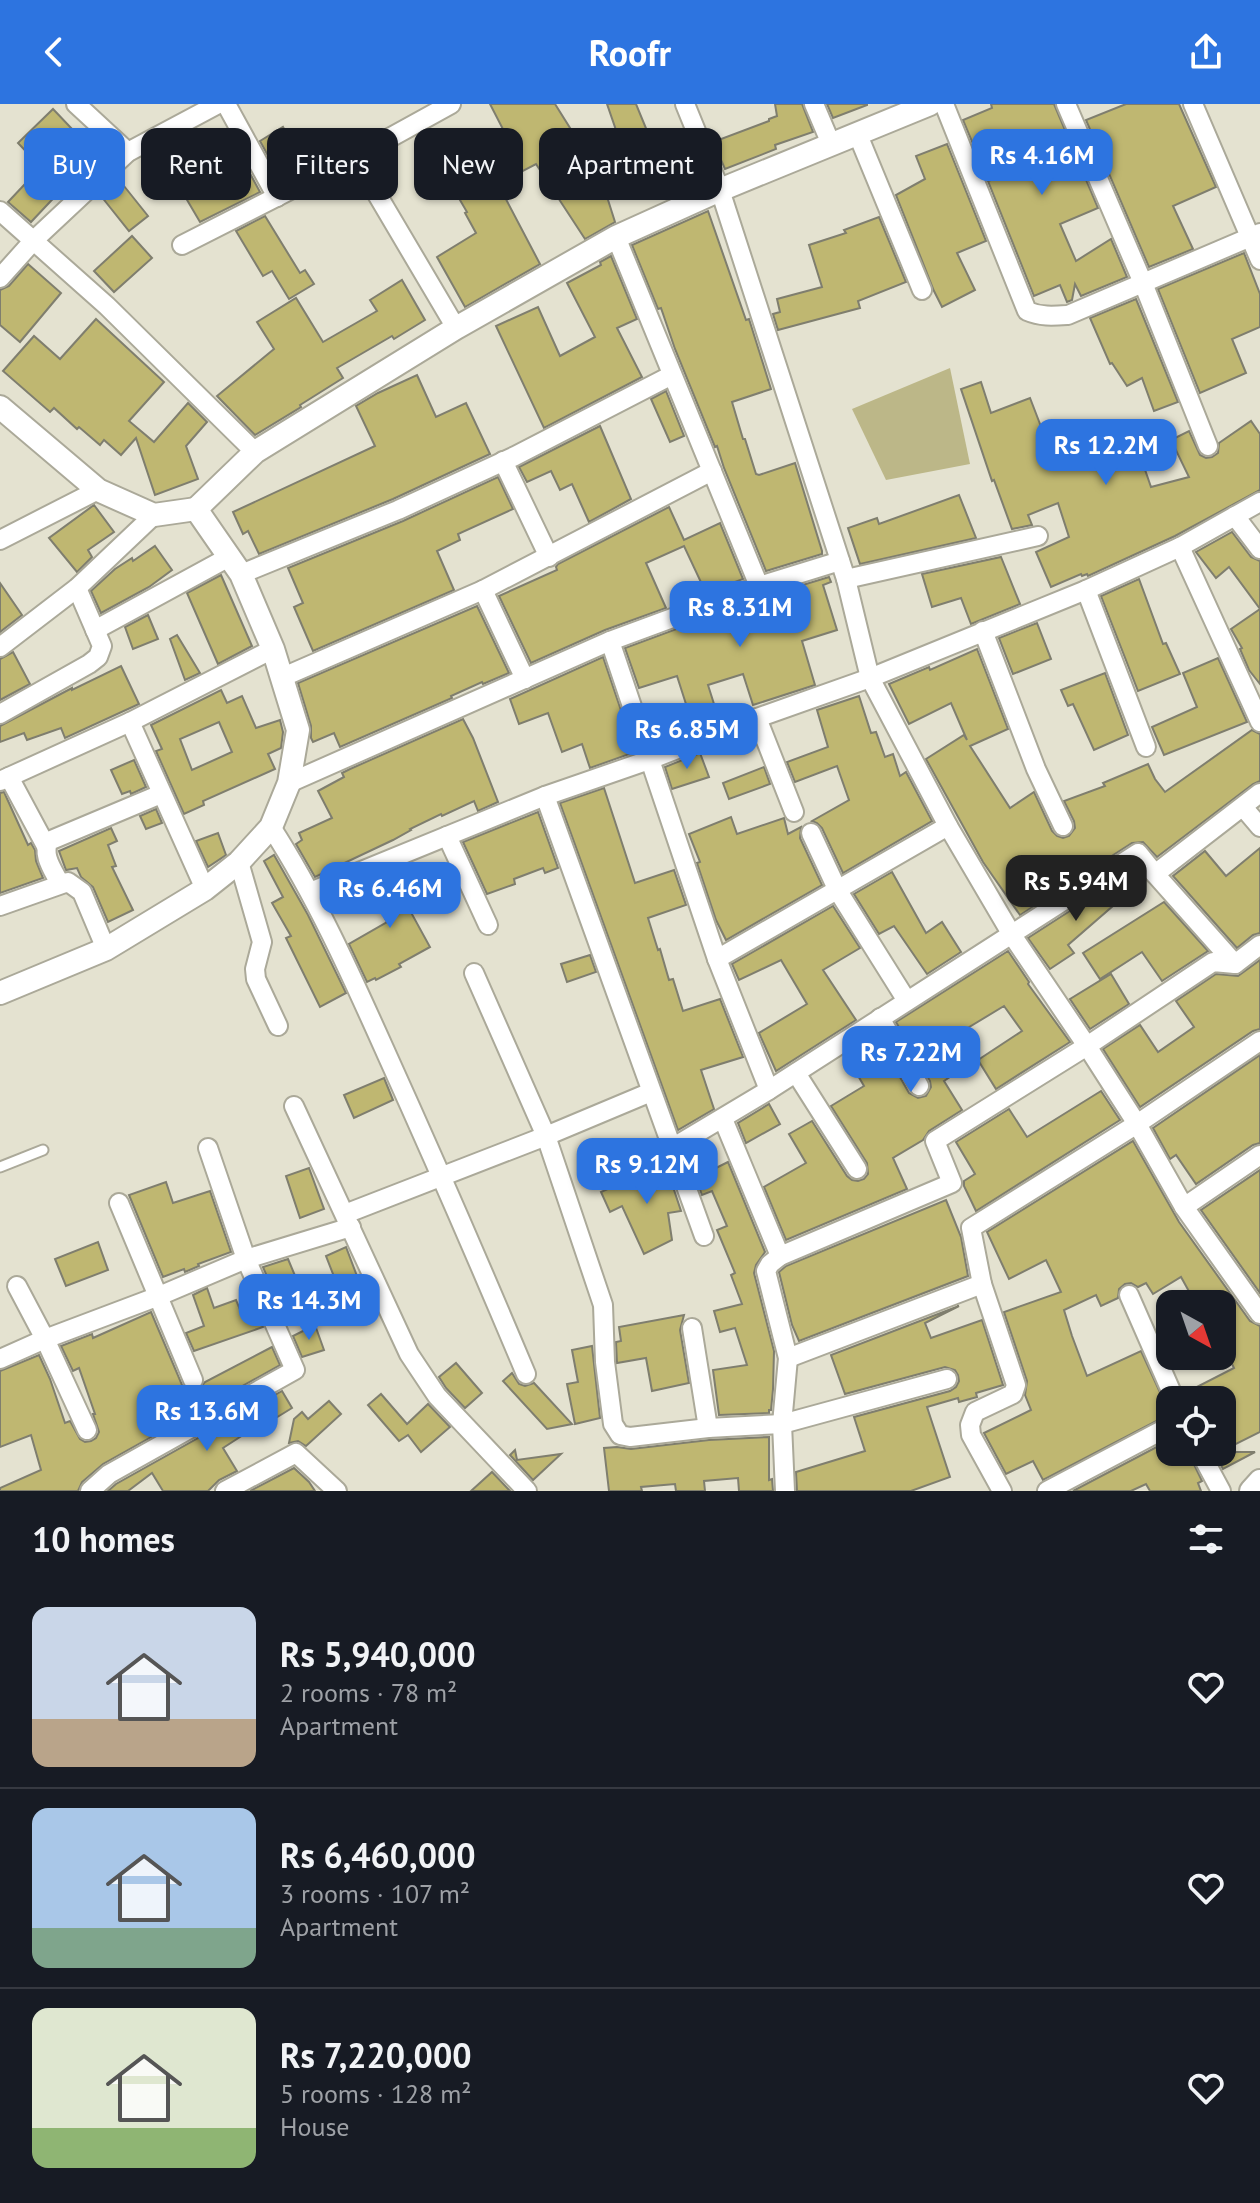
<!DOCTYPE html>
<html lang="en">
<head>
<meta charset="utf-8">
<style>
	:root { --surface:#171b24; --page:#20242c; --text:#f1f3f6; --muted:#9ea1a6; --line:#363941; --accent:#2d74e0 }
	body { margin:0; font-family:"PT Sans",sans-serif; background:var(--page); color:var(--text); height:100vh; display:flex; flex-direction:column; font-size:30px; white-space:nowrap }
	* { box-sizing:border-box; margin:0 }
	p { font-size:26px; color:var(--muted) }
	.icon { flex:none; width:44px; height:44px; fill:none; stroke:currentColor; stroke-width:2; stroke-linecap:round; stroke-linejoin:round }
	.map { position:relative; height:1387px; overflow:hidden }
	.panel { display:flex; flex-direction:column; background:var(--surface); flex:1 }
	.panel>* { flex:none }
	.banner { position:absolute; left:24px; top:24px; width:800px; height:72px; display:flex; gap:16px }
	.needle { width:52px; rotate:140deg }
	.controls { position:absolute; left:1156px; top:1186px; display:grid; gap:16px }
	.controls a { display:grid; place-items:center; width:80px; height:80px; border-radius:16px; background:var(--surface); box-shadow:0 2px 6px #0004; font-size:40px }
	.price { position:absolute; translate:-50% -68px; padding:0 18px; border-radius:16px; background:var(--accent); color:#fff; font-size:26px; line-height:52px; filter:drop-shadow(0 2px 4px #0008) }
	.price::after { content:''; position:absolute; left:50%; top:48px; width:24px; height:18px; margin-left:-12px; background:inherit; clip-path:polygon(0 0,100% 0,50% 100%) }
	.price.active { background:#222; color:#fff }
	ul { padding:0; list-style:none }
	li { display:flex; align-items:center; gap:24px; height:200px; padding:0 32px }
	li+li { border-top:2px solid var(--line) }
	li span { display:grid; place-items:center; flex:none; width:224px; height:160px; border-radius:16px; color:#555 }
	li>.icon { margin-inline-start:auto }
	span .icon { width:96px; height:96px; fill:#fffc; stroke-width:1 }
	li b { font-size:34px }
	h2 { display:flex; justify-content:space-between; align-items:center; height:96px; padding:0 32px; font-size:34px }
	.tag { padding:0 28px; border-radius:16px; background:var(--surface); box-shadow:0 2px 6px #0004; font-size:28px; line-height:72px }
	.tag.active { background:var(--accent); color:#fff }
	header { display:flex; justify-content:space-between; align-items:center; height:104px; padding:0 32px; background:var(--accent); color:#fff; font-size:36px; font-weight:800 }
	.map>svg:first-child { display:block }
</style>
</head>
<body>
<header><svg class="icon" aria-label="back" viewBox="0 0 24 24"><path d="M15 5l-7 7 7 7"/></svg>Roofr<svg class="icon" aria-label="share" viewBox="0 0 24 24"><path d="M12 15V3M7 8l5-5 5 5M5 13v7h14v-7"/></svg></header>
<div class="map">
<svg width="1260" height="1387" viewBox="0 0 1260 1387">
	<rect width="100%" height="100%" fill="#e4e2d0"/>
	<polygon fill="#bcb788" points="950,264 970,360 886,376 852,305"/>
	<g fill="#bfb771" stroke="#7f7e6e" stroke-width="2" fill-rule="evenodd">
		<polygon points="490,0 555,0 582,43 617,29 607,0 636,0 650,34 590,58 602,77 615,118 585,135 536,60 498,80 540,160 465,203 437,153 476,129 465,109 467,108 439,60 473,40 476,46 506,31"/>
		<polygon points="775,0 802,0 813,28 775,41 776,45 725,65 713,38 769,17 769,15 777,12"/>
		<polygon points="827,0 867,0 867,1 833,14"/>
		<polygon points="991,0 1054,0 1098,104 1060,120 1076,157 1111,135 1127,173 1081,192 1075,180 1072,196 1067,198 1060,181 1034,192 988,77 1000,73 984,35 973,40 963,16 992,4"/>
		<polygon points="1126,0 1179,0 1216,83 1173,102 1193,145 1149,163 1086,16"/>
		<polygon points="53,5 73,26 38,60 18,39"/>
		<polygon points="283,23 307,63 282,77 260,37"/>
		<polygon points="190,31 220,82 247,64 260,88 200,118 183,89 197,80 174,41"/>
		<polygon points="687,38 697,60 666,71 658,48"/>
		<polygon points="947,40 986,137 957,149 975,186 942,203 934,187 896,91 925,75 916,52"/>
		<polygon points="42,62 64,83 31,118 8,98"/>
		<polygon points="120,77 148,112 129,127 101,92"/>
		<polygon points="708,107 746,216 749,215 771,285 732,298 743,335 745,335 756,370 759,371 795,359 822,447 822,450 766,467 724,364 717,342 715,343 675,245 661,204 658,205 632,141"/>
		<polygon points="265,112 300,169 305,166 314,180 289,195 272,167 263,172 236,127"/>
		<polygon points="879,113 906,178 858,197 860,204 778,226 773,210 780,208 777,195 822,183 809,141 846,129 844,126"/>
		<polygon points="132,132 152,154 114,188 94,167"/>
		<polygon points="1244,149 1260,190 1260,223 1232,235 1246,269 1200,289 1158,185"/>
		<polygon points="611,152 637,215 617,224 642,273 544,324 496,222 538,203 560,252 595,233 567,179 601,161 600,158"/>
		<polygon points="28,160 61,189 20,238 0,221 0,186 9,182"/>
		<polygon points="402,176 425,216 394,235 392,232 337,264 343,274 300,301 301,303 255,331 217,292 274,245 257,218 296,194 323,238 377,207 370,196"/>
		<polygon points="1136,195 1178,298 1154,307 1142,274 1127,282 1112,259 1110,260 1090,214"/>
		<polygon points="96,215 164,278 129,317 154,338 188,299 207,318 186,342 198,375 155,391 136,334 121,351 104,336 100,341 79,323 77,325 54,304 50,308 3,267 34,232 60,255"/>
		<polygon points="417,271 436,313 466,299 490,350 393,395 259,450 248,427 243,430 233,408 375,342 356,302 378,289"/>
		<polygon points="981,278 991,309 1030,294 1055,359 1108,338 1109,340 1133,331 1151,383 1189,373 1171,336 1189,327 1200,351 1206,354 1212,353 1218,349 1219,339 1251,317 1260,330 1260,386 1175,432 1088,472 1087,470 1082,472 1081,470 1051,483 1036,448 1069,433 1058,399 1028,411 1032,421 1012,425 994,376 992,377 961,285"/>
		<polygon points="666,287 684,332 670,338 651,295"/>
		<polygon points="600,322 631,395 589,418 572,380 560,386 551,367 527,378 519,363"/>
		<polygon points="498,373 513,405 458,430 460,436 437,447 454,486 313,547 294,503 303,499 288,464 403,417"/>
		<polygon points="959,391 976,434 860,460 848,424 877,414 879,420"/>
		<polygon points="94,401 114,428 88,446 92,453 77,468 49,434"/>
		<polygon points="669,403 684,436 720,419 743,475 706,489 684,442 646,459 666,504 605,526 531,559 499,492 557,466 556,463 558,460"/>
		<polygon points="1232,428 1251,453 1260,457 1260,580 1249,566 1240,545 1242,544 1231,525 1260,505 1229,463 1216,474 1196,448"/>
		<polygon points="155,442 172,466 149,483 101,509 91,487 115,465 132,454 133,457"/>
		<polygon points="1001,453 1020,500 971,520 961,494 932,503 922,470"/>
		<polygon points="221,471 252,542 218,560 187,489"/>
		<polygon points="829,473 831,478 823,481 837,526 802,537 815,581 753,601 743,570 708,581 719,616 694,625 677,572 639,584 625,544 763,493"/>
		<polygon points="1139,475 1163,540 1166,539 1180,570 1138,587 1101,492"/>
		<polygon points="0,479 22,511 0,528"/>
		<polygon points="477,502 509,569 483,580 482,578 451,592 452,594 340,643 334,629 313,638 311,634 311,622 298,579"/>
		<polygon points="148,511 158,535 133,545 125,523"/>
		<polygon points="1037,519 1051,555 1013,570 999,534"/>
		<polygon points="177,531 200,569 185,576 170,535"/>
		<polygon points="977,545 1008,625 970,642 1010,704 1034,688 1052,727 1057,732 1063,734 1069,732 1075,724 1074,717 1064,697 1105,682 1103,679 1148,660 1155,675 1165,688 1252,626 1260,630 1260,677 1253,680 1157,753 1143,738 1132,739 1020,811 983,758 926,655 964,631 967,636 951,599 909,620 889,580 929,563 930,566"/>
		<polygon points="13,548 30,580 0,596 0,555"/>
		<polygon points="603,553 635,648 590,664 582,640 562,648 548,609 519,620 510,595"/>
		<polygon points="1218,554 1247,618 1164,651 1152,623 1197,603 1183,569"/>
		<polygon points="121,562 139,600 65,634 61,624 27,636 24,629 0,638 0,622 72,584 72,586"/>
		<polygon points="1105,569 1128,631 1094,646 1073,600 1068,602 1061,586"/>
		<path d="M221 586 227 599 242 592 256 624 280 616 283 628 281 644 268 650 275 665 203 697 204 701 184 710 156 647 162 645 151 621ZM219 618 232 648 192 666 180 635Z"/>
		<polygon points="859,592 871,629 876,628 885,653 893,650 900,672 906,668 932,717 843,769 822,724 817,719 812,717 849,696 837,662 795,678 787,658 828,643 817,606"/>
		<polygon points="463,615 473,634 498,698 478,707 474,697 442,712 441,710 410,725 411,726 393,736 315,773 296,740 302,736 299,729 332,714 318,687 344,673 342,669 350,665"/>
		<polygon points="700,649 709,673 672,685 665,663"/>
		<polygon points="134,656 146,683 131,690 130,687 122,690 111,666"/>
		<polygon points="764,663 770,680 729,695 723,679"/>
		<polygon points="604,684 635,779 674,766 686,801 648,814 658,846 660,845 669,876 673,875 683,907 720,895 743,953 701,966 714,1005 678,1026 560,699"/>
		<polygon points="4,688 28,741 31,739 35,746 36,757 43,774 0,789 0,689"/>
		<polygon points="156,705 162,719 146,725 140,712"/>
		<polygon points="538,708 558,764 545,769 543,764 514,775 515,780 487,790 463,738"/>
		<polygon points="731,713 737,730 784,714 788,730 801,723 800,734 822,781 726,836 716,816 697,759 700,758 689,730"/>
		<polygon points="111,724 117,737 108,741 116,762 112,763 133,806 108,818 93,783 81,773 77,764 66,766 59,747"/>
		<polygon points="218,729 226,751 208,763 196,737"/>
		<polygon points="1260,744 1260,829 1253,831 1237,844 1173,772 1205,747 1226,772"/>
		<polygon points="274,751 308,811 346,889 320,903 286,834 291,832 272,799 283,793 264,757"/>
		<polygon points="397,765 415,799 408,803 430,843 399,860 401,863 376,876 375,874 367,878 349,840 387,818 366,778"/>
		<polygon points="1135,765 1142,773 1109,794 1114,801 1068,841 1074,849 1050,865 1028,834"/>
		<polygon points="892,768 926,829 942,818 961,848 927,870 894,822 879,830 854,790"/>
		<polygon points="1164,798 1208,847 1162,877 1142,848 1100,875 1083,849"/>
		<polygon points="833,802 860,844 823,866 856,916 776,967 759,929 807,900 781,856 739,876 732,860"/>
		<polygon points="1008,847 1029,878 1028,880 1070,938 996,985 978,956 1022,927 1004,902 961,928 978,954 944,977 962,1006 929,1027 923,1036 893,1054 907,1085 786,1136 764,1083 806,1059 789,1030 812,1017 847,1072 852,1076 858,1077 864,1075 868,1070 867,1059 831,1002 864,982 846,951 876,931 909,989 918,994 926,992 931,983 930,977 896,918"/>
		<polygon points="590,851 596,868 567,878 561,860"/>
		<polygon points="1260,856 1260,925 1253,927 1140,1003 1103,945 1140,921 1158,948 1194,923 1176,897 1216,870 1238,872"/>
		<polygon points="1111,870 1129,900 1090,925 1070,895"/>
		<polygon points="1260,951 1260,1039 1253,1041 1196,1080 1176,1051 1170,1055 1153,1024"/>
		<polygon points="384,974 393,996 354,1014 344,991"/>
		<polygon points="1101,987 1120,1016 976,1107 964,1082 964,1077 975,1070 956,1038 1009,1005 1027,1033"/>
		<polygon points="769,1000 780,1020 746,1039 738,1019"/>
		<polygon points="1133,1037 1179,1118 1250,1217 1260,1222 1260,1328 1222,1347 1222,1296 1187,1296 1185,1289 1234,1264 1222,1239 1222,1200 1196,1200 1181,1173 1153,1190 1146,1179 1138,1183 1131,1179 1125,1180 1119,1185 1118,1194 1101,1202 1096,1191 1064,1206 1072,1232 1087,1272 1141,1247 1170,1310 1043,1376 1033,1357 1006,1370 984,1329 1031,1306 1025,1291 1027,1277 1004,1208 1061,1188 1046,1156 1009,1175 987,1128"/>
		<polygon points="728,1058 765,1148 756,1161 754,1169 774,1247 773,1285 771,1306 769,1306 769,1309 719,1311 713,1266 747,1261 735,1224 720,1228 714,1207 742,1200 731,1171 735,1169 717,1126 727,1122 712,1087 702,1091 696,1074"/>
		<polygon points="665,1059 681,1107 668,1109 672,1136 644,1150 622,1102 610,1108 601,1088"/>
		<polygon points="309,1064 324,1105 300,1114 286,1072"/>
		<polygon points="1260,1066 1260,1189 1201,1106"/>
		<polygon points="166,1078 173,1099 210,1087 231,1148 198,1160 199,1162 185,1168 184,1165 163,1173 129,1091"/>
		<polygon points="946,1096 961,1133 968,1172 799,1237 792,1221 779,1168 786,1162"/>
		<polygon points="98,1138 108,1166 66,1182 55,1155"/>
		<polygon points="346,1143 360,1180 340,1188 326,1152"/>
		<polygon points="288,1155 301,1186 277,1196 263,1163"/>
		<polygon points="207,1184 214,1204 236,1196 241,1208 254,1203 263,1223 194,1247 186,1229 204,1222 193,1191"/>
		<polygon points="959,1202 925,1219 931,1234 982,1216 1003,1281 976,1289 977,1293 959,1298 958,1294 927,1303 950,1373 911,1387 797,1387 796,1368 865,1347 854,1313 950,1287 956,1283 959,1277 958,1271 955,1266 945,1263 845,1290 831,1251"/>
		<polygon points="151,1208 182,1281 186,1286 192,1288 198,1287 205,1278 272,1243 280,1261 103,1360 82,1378 78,1387 0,1387 0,1384 41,1366 31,1331 0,1343 0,1267 39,1251 50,1275 65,1319 70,1317 80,1335 85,1338 91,1337 96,1334 99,1328 93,1310 95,1310 79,1264 73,1267 61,1242 92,1230 93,1234"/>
		<polygon points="684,1211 680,1226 689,1279 652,1287 646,1254 617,1259 616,1238 621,1237 619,1223"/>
		<polygon points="315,1221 324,1246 302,1253 293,1232"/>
		<polygon points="592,1242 600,1314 575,1320 567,1280 578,1278 572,1246"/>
		<polygon points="456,1259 482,1289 465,1304 446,1284 439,1273"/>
		<polygon points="512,1269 519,1280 525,1282 534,1279 572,1320 547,1325 503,1277"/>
		<polygon points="282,1287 292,1304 261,1323 260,1320 223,1344 237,1367 219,1376 208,1387 163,1387 152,1369 128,1387 108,1387 116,1380"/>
		<polygon points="381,1290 407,1320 428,1300 450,1323 421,1348 408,1331 399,1337 368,1301"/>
		<polygon points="329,1297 341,1310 306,1342 298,1337 289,1339 294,1315 302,1308 308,1315"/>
		<polygon points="769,1333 769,1376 772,1375 773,1387 739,1387 738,1374 704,1377 705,1387 676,1387 675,1380 641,1383 642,1387 609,1387 604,1344 617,1343 631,1345 709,1336"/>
		<polygon points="1170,1336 1170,1348 1188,1348 1202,1377 1198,1379 1201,1387 1150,1387 1146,1380 1131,1387 1073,1387"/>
		<polygon points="515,1346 517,1356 561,1350 533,1376 510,1351"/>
		<polygon points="1214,1348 1255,1348 1223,1365"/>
		<polygon points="294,1364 309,1378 315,1387 250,1387"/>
		<polygon points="492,1368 510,1387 471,1387"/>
	</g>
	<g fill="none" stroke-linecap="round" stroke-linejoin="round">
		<defs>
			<polyline id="service" points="0,1063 43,1046"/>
			<g id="minor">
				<polyline points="76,0 128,48"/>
				<polyline points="226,0 277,93"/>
				<polyline points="685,0 720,86 846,475 870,574 948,722 1012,831 1087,942 1137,1020 1184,1103 1260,1210"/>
				<polyline points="814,0 831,40"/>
				<path d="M944 0 1027 207C1041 213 1053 212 1068 211L1260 129"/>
				<polyline points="1066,0 1143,179 1208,342"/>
				<polyline points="1193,0 1260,156"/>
				<polyline points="858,31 922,186"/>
				<polyline points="355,53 456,224"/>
				<polyline points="0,107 107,202 255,348"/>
				<polyline points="616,133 759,482"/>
				<polyline points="182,141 355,53 451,0"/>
				<polyline points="0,174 34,136 128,48 218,0"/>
				<polyline points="503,357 549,453"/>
				<polyline points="1235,412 1260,445"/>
				<polyline points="0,436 98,386"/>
				<polyline points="1180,443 1260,618"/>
				<polyline points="241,470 398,406 515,352 672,271"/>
				<polyline points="846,475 1038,432"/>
				<polyline points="483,486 525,575"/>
				<polyline points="1086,486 1146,643"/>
				<polyline points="95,526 229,453"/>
				<polyline points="983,527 1036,665 1063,722"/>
				<polyline points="610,537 717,855 769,986"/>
				<polyline points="0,543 77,484 154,411"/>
				<polyline points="283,573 483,486 712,367"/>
				<polyline points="0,610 89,560 98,553 102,542 77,484"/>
				<polyline points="757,614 794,708"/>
				<polyline points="130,618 205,785"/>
				<polyline points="9,673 46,742"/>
				<polyline points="0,677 130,618 273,545"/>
				<polyline points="289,679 610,537 759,482 840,457"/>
				<polyline points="545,692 704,1132"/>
				<polyline points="1243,703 1260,723"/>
				<path d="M271 723C317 794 352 873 387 951 435 1057 481 1163 526 1270"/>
				<polyline points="811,729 838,787 907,897"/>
				<polyline points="447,732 488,821"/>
				<polyline points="239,758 262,838 255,865 256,875 278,922"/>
				<polyline points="1155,770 1235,860"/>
				<path d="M60 780C54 767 41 751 49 737L161 690"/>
				<polyline points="310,788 545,692 649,656 757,614 870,574 1086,486 1180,443 1260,398"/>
				<polyline points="0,802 68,778 82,788 106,845"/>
				<polyline points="717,855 948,722"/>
				<polyline points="474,869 546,1032 603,1201 605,1258 613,1320 620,1331 630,1333 708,1324 782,1320 947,1275"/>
				<polyline points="880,914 919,982"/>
				<polyline points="796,969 857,1065"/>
				<polyline points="294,1002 409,1250 437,1292 527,1387"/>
				<polyline points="723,1015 780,1152 770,1160 766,1167 788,1254 782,1320 785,1387"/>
				<polyline points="672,1044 769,986 1138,749 1155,770 1260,689"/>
				<polyline points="119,1099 193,1276"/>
				<polyline points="1184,1103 1260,1051"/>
				<polyline points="345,1110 546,1032 651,988"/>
				<polyline points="780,1152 952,1079 935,1037 1087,942 1213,858 1235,860 1260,841"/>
				<polyline points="17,1182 45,1235 87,1326"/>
				<polyline points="1129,1191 1175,1296"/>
				<polyline points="692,1224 708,1324"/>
				<polyline points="788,1254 982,1180"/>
				<polyline points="0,1255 45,1235 159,1192 246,1155 351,1123"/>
				<polyline points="1200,1348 1221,1387"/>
				<polyline points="90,1387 109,1370 295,1266 246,1155 208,1044"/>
				<polyline points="225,1387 296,1349 337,1387"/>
				<polyline points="1002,1387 971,1331 970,1321 975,1308 1013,1290 1016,1281 982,1180 971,1124 1137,1020 1260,937"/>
				<polyline points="1047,1387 1170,1322"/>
			</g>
			<g id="tertiary">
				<polyline points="0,303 98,386 154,411 196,405 241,470 273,545 298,626 289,679 271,723 239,758 205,785 106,845 0,889"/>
				<polyline points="196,405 255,348 456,224 616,133 720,86 930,0"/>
				<polyline points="1251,1387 1260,1377"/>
			</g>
		</defs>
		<use href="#service" stroke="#aba999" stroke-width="13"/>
		<use href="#minor" stroke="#aba999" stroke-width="22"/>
		<use href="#tertiary" stroke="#aba999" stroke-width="26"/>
		<use href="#service" stroke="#fff" stroke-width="9"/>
		<use href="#minor" stroke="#fff" stroke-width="18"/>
		<use href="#tertiary" stroke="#fff" stroke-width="22"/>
	</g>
</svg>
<div class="controls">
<a><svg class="needle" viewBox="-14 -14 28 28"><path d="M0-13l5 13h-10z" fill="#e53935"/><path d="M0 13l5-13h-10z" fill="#9ea1a6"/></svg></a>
<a><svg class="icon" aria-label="locate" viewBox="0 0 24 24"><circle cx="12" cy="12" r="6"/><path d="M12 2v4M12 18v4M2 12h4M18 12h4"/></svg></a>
</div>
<b class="price" style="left:1042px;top:93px">Rs 4.16M</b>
<b class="price" style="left:1106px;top:383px">Rs 12.2M</b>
<b class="price" style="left:740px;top:545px">Rs 8.31M</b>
<b class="price" style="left:687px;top:667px">Rs 6.85M</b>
<b class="price active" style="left:1076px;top:819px">Rs 5.94M</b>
<b class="price" style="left:390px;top:826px">Rs 6.46M</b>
<b class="price" style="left:911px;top:990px">Rs 7.22M</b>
<b class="price" style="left:647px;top:1102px">Rs 9.12M</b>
<b class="price" style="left:309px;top:1238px">Rs 14.3M</b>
<b class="price" style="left:207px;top:1349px">Rs 13.6M</b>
<div class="banner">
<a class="tag active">Buy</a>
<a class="tag">Rent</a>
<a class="tag">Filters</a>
<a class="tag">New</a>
<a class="tag">Apartment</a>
</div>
</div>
<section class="panel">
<h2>10 homes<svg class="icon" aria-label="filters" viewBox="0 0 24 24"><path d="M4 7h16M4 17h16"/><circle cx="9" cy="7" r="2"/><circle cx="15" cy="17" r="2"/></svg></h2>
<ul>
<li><span style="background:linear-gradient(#c9d6e8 70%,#b9a48a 0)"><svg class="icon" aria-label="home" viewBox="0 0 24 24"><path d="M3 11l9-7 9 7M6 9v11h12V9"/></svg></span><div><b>Rs 5,940,000</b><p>2 rooms · 78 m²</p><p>Apartment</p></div><svg class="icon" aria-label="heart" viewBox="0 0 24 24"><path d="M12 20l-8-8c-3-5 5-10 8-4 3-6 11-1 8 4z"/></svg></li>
<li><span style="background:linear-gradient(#a9c7e8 75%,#7fa58c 0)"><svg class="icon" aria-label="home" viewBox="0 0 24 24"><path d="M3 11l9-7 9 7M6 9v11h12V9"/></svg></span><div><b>Rs 6,460,000</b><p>3 rooms · 107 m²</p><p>Apartment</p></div><svg class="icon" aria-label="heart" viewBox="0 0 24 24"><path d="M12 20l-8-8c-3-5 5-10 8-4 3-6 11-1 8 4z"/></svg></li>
<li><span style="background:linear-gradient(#dfe7d0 75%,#8fb573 0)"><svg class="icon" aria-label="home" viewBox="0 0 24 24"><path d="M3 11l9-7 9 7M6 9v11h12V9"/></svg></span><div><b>Rs 7,220,000</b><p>5 rooms · 128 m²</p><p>House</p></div><svg class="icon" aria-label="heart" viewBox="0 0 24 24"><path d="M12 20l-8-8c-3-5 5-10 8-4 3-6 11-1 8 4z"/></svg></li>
</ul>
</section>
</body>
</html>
